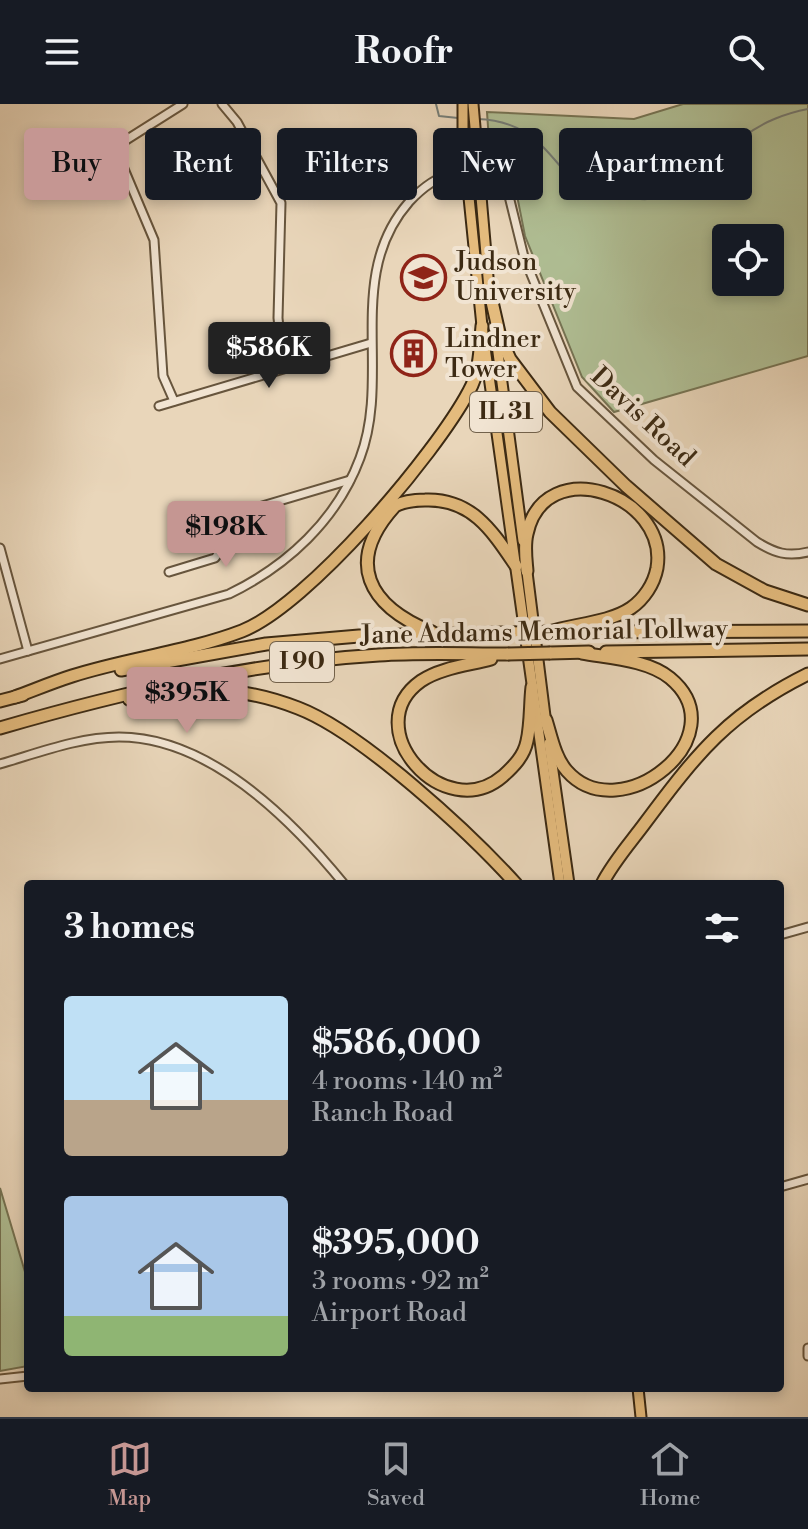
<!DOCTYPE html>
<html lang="en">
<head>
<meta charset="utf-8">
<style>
	:root { --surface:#171b24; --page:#20242c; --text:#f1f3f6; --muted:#9ea1a6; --line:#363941; --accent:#c59692 }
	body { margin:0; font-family:"Libre Bodoni",serif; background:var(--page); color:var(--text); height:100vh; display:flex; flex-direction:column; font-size:30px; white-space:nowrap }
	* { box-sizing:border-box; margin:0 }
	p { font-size:26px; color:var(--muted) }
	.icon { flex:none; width:44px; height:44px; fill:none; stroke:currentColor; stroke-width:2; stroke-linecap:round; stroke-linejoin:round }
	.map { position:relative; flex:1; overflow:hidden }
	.panel { position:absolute; left:24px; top:776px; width:760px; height:512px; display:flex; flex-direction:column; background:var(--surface); border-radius:8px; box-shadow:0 4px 12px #0003 }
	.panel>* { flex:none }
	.top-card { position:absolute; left:24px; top:24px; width:760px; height:72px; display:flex; gap:16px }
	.controls { position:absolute; left:712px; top:120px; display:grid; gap:16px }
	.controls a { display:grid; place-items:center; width:72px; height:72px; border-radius:8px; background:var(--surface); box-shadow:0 4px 12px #0003; font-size:40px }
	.price { position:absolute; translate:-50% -68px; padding:0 18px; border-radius:8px; background:var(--accent); color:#111; font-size:26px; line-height:52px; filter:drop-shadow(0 2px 4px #0008) }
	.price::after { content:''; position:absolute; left:50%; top:48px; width:24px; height:18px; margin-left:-12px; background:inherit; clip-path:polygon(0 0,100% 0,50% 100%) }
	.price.active { background:#222; color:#fff }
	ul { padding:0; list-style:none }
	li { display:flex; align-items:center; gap:24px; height:200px; padding:0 40px }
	li span { display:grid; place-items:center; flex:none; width:224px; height:160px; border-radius:8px; color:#555 }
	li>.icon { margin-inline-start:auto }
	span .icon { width:96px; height:96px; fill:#fffc; stroke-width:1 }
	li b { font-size:34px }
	h2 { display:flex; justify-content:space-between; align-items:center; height:96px; padding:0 40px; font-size:34px }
	.chip { padding:0 28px; border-radius:8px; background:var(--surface); box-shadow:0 4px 12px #0003; font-size:28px; line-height:72px }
	.chip.active { background:var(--accent); color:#111 }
	header { display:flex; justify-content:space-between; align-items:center; height:104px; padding:0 40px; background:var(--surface); font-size:36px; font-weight:800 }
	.tabs { display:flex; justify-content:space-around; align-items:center; height:112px; border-top:2px solid var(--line); background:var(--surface); font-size:22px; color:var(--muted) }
	.tabs a { display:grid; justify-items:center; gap:4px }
	.tabs .active { color:var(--accent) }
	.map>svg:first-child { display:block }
</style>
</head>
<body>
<header><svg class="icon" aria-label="menu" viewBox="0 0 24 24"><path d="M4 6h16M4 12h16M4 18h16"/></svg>Roofr<svg class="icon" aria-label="search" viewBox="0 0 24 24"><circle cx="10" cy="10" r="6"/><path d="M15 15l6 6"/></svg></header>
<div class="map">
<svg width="808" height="1313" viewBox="0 0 808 1313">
	<rect width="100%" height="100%" fill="#e9d6ba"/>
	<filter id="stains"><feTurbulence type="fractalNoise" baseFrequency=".0025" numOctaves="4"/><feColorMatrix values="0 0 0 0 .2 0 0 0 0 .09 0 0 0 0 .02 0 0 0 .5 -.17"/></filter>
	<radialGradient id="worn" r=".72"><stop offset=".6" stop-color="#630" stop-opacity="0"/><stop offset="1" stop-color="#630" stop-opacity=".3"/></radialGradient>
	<g fill="#b0bf95" stroke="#767454" stroke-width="2" fill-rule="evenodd">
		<path d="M683 0H808V252L614 308 582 273 525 132 510 56 490 52 487 8 634 15ZM726 134H770V178H726Z"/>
		<polygon points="0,1084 28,1178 28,1262 0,1267"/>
	</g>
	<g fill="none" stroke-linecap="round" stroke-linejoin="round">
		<g stroke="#767e78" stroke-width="2">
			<polyline points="436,0 439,12 458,14"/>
			<path d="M477 15C533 17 545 48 579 83L592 82 602 68 610 72 628 93C666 103 703 76 729 51 734 46 738 37 745 32 762 18 787 9 808 5"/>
		</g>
		<defs>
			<g id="minor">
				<polyline points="222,0 237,18 281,99 278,214 281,242 289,263"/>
				<polyline points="116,46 154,136 163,272 174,297"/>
				<polyline points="66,74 183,0"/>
				<polyline points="159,302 371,239"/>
				<polyline points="0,444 28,547"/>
				<polyline points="169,468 215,454 218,450 208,418 350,376"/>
				<path d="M0 555 229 490C287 462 337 416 360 354 392 270 344 172 409 98 421 85 436 73 454 69 469 66 495 63 505 76L524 153 577 283 654 356 757 438C775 449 787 453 808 448"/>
				<path d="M0 660C38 649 79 633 119 633 210 633 291 715 344 780"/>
				<polyline points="780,831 808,823"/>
				<polyline points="780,1083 808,1075"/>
				<polyline points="808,1244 808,1252"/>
				<polyline points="0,1275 28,1272"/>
			</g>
			<g id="major">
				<polyline points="463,0 463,34 482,222 560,780"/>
				<polyline points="473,0 490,196"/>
				<polyline points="495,226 523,437"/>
				<polyline points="526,460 546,620"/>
				<polyline points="549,639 569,780"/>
				<polyline points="638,1284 641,1313"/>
			</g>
			<g id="highway">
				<polyline points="490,189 500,233 510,255 550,308 626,382 716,460 765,487 808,501"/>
				<path d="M527 467C526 455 524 442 527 430 544 348 669 390 657 464 654 480 644 495 631 504 609 519 574 520 549 528"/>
				<path d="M432 528C368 502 344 458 395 402 404 397 415 396 425 396 472 394 493 428 516 462"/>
				<polyline points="561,528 808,527"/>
				<polyline points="606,548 808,545"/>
				<polyline points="550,549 589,548"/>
				<path d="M491 555C469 561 440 564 421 577 356 623 444 723 503 672 514 662 524 652 527 637 531 620 530 600 532 583"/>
				<polyline points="121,566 266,540 359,532 504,529"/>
				<path d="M15 593C34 586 53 578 72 572 128 554 187 548 242 527 308 501 435 351 469 287 480 268 480 244 482 222"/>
				<path d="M129 595C157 593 186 585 214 586 242 587 272 594 298 604 361 628 470 729 516 780"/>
				<polyline points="0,597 23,591"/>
				<path d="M546 616C551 632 555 654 567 667 620 727 740 632 670 574 648 556 610 554 582 549"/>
				<path d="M0 624C124 588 250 559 379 551 421 548 465 550 508 550"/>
				<path d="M602 780C613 758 631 738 645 719 697 649 729 609 808 570"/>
			</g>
		</defs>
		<use href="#minor" stroke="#67553d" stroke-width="11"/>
		<use href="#major" stroke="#3c2a13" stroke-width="13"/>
		<use href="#highway" stroke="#3c2a13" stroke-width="15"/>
		<use href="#minor" stroke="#f1e4d2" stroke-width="7"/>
		<use href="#major" stroke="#e4bb7d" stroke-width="9"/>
		<use href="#highway" stroke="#e4bb7d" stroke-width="11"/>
		<defs>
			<g id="highway-bridge">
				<polyline points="504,529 549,528"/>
				<polyline points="508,550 550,549"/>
			</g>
		</defs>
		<use href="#highway-bridge" stroke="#3c2a13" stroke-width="15" stroke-linecap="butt"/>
		<use href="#highway-bridge" stroke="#e4bb7d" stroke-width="11"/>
	</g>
	<defs>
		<symbol id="university-ring" viewBox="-11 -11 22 22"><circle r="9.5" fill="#f1e4d2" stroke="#8f2418" stroke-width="1.5"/><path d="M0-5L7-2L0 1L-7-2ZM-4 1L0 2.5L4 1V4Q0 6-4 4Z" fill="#8f2418"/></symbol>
		<symbol id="building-ring" viewBox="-11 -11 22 22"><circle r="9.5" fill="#f1e4d2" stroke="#8f2418" stroke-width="1.5"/><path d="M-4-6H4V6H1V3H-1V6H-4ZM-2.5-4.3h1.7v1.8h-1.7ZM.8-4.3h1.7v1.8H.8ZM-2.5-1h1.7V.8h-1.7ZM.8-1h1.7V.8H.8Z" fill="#8f2418"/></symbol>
	</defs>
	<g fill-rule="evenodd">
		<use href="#university-ring" x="398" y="148" width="51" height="51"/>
		<use href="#building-ring" x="388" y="224" width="51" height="51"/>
	</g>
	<g text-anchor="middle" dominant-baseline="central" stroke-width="8" stroke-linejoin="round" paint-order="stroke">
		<g fill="#f1e4d2" stroke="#72624c" stroke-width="2">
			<rect x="470" y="288" width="72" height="40" rx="6"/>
			<rect x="270" y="538" width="64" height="40" rx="6"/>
		</g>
		<g font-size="24" font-weight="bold" fill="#3c2a13">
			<text x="506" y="308">IL 31</text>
			<text x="302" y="558">I 90</text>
		</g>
		<g font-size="26" fill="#3c2a13" stroke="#f1e4d2" text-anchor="start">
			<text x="455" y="158">Judson<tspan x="455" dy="30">University</tspan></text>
			<text x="445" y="235">Lindner<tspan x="445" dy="30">Tower</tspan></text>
		</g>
		<g font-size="26" fill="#3c2a13" stroke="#f1e4d2">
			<text transform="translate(643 313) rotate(43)">Davis Road</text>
			<text transform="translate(544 528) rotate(-1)">Jane Addams Memorial Tollway</text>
		</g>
	</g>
	<rect width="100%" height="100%" filter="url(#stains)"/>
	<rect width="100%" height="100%" fill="url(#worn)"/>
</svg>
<div class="controls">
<a><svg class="icon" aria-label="locate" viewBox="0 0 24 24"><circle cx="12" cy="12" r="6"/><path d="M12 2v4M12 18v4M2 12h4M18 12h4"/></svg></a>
</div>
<b class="price active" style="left:269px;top:286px">$586K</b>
<b class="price" style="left:226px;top:465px">$198K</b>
<b class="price" style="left:187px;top:631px">$395K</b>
<div class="top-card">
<a class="chip active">Buy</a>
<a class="chip">Rent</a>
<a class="chip">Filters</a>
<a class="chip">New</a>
<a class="chip">Apartment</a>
</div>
<section class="panel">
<h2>3 homes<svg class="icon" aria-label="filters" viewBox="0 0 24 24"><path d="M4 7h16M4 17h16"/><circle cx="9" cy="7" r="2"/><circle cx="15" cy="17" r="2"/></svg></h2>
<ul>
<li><span style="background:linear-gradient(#bfe0f5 65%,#b9a48a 0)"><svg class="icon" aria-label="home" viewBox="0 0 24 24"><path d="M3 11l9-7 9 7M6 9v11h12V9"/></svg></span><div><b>$586,000</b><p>4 rooms · 140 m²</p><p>Ranch Road</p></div></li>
<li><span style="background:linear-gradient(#a9c7e8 75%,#8fb573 0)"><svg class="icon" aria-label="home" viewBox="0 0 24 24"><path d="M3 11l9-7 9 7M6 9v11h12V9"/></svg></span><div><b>$395,000</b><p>3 rooms · 92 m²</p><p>Airport Road</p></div></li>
</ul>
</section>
</div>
<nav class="tabs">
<a class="active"><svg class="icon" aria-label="map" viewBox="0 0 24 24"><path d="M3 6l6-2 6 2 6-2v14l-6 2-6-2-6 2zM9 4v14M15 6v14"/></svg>Map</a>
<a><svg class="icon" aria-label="saved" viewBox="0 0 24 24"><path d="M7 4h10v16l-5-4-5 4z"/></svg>Saved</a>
<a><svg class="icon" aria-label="home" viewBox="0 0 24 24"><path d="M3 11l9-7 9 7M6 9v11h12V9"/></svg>Home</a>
</nav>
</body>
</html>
